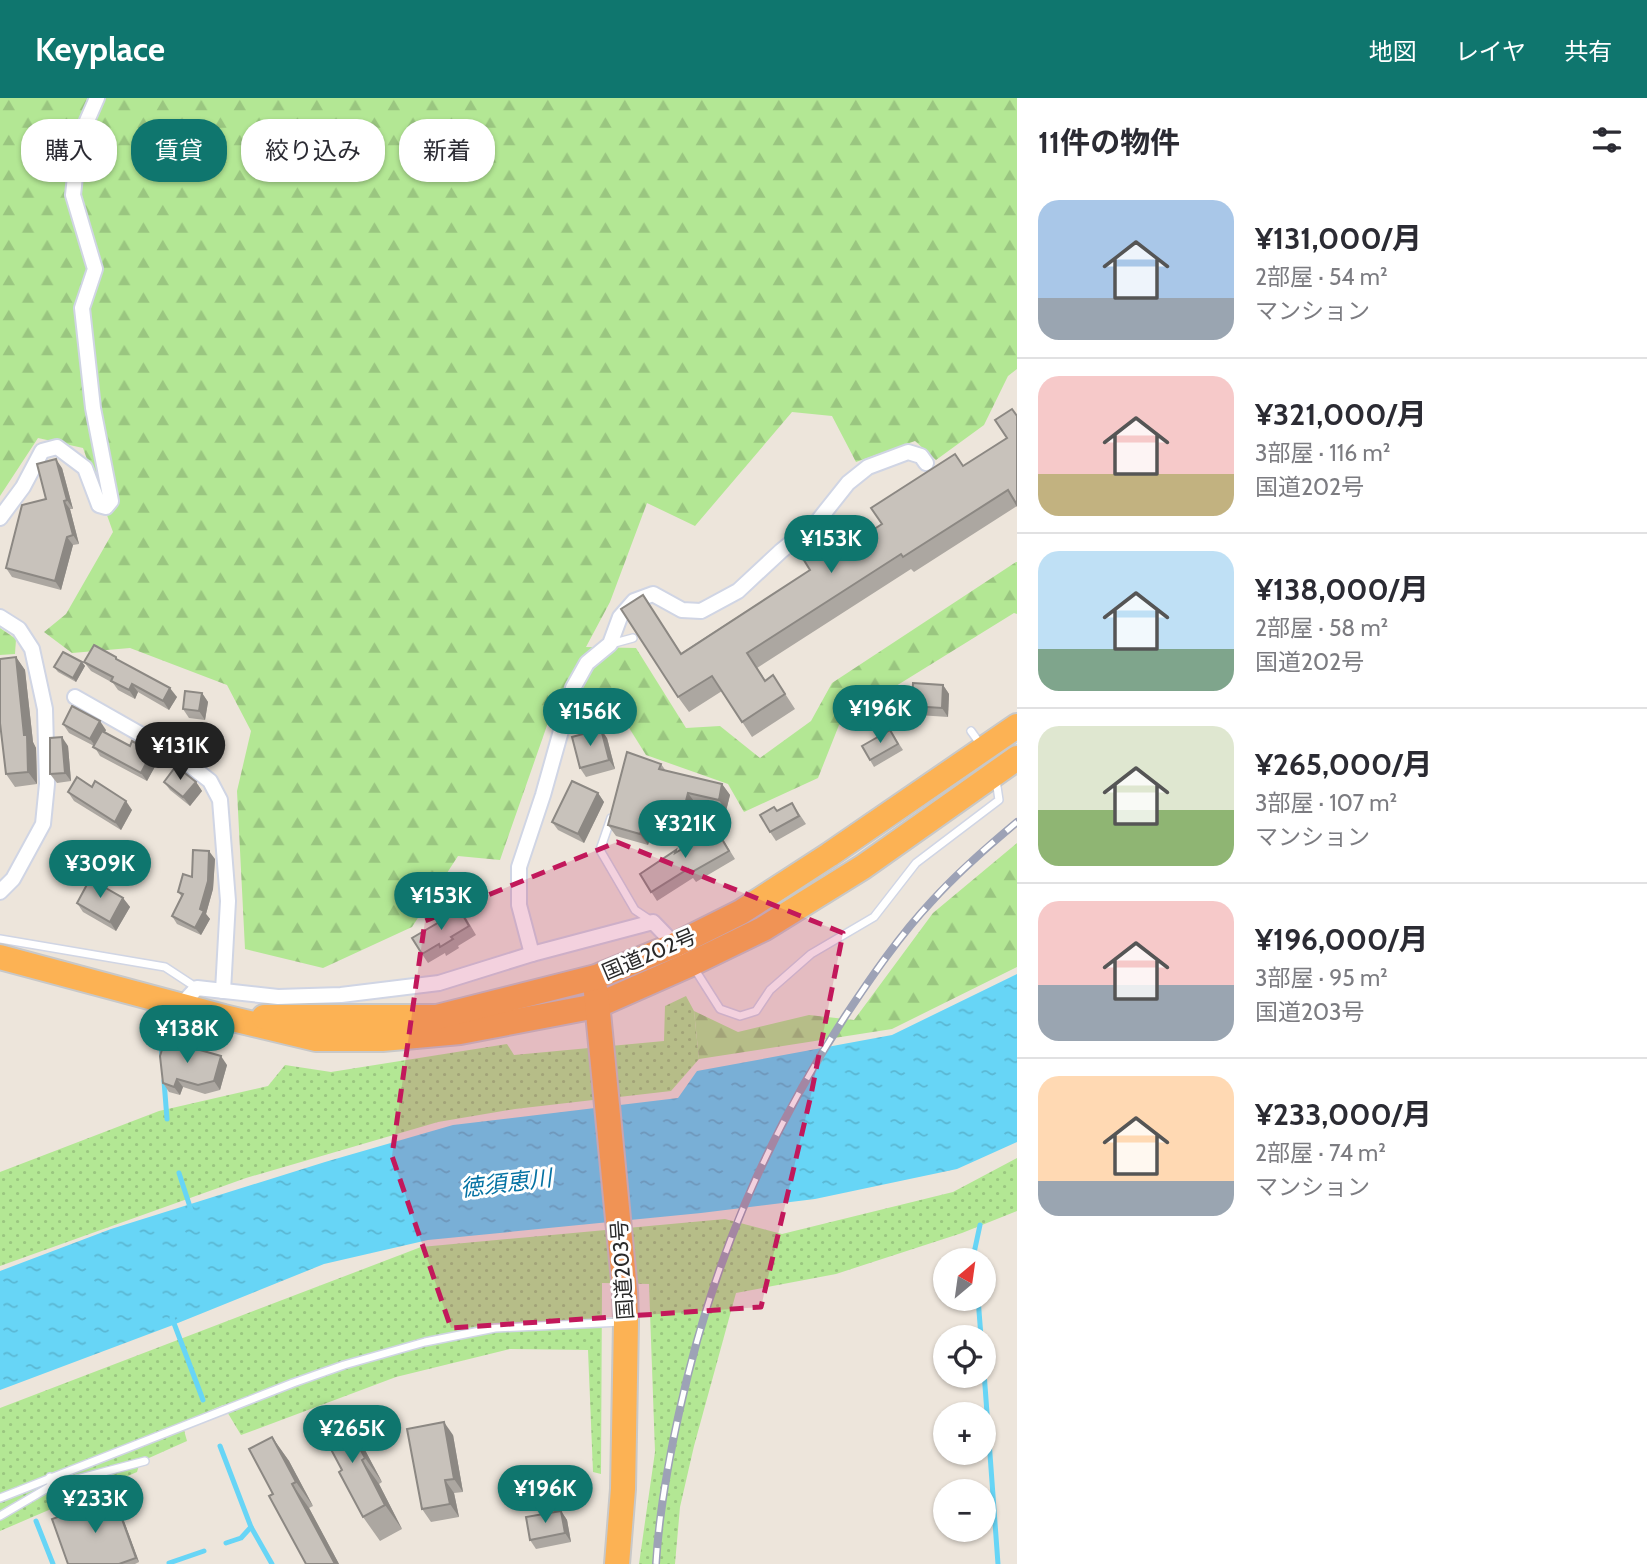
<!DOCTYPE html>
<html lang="ja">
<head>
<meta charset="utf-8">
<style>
	:root { --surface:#fff; --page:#f2f2f3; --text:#2b2b33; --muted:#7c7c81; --line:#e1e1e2; --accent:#0f766e }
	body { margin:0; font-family:Cabin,"Noto Sans JP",sans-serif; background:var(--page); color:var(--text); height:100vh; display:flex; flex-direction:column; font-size:26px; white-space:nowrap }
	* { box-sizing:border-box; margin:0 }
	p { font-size:23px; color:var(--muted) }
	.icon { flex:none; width:38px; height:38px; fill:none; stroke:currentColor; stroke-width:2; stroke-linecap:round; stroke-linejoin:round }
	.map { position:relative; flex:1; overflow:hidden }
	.details { display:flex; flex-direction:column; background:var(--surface); width:630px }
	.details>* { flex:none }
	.banner { position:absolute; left:21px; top:21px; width:665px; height:63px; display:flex; gap:14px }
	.needle { width:46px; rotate:29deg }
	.fabs { position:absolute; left:933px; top:1150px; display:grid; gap:14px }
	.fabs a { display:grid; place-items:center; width:63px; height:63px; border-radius:50%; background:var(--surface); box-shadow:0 2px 5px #0004; font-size:35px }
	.price { position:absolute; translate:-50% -60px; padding:0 16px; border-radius:24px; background:var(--accent); color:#fff; font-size:23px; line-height:46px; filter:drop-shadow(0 2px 4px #0008) }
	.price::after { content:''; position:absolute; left:50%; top:42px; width:21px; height:16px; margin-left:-10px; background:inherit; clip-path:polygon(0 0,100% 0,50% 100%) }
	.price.current { background:#222; color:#fff }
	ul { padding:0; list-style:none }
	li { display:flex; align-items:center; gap:21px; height:175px; padding:0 21px }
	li+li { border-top:2px solid var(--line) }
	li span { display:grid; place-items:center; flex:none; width:196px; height:140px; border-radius:21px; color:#555 }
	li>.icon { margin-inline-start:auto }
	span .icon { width:84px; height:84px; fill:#fffc; stroke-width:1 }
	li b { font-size:30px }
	h2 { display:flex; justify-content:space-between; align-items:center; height:84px; padding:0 21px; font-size:30px }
	.chip { padding:0 24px; border-radius:28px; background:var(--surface); box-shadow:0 2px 5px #0004; font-size:24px; line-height:63px }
	.chip.current { background:var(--accent); color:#fff }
	header { display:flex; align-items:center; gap:42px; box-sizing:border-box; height:98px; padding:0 35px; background:var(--accent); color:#fff }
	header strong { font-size:33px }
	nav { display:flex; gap:38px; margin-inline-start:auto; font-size:24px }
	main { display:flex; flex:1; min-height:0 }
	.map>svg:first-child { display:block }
</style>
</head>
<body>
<header>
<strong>Keyplace</strong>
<nav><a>地図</a><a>レイヤ</a><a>共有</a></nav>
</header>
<main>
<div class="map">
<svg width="1017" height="1466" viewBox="0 0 1017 1466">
	<defs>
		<pattern id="grass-dots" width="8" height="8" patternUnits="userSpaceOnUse" patternTransform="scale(1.75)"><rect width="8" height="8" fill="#b3e794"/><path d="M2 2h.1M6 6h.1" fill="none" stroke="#9ac680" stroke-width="1.8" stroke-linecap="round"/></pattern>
		<pattern id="forest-firs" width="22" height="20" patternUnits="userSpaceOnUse" patternTransform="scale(1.75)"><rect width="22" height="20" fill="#b3e794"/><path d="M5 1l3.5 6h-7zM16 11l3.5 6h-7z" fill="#9ac680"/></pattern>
		<pattern id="water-ripples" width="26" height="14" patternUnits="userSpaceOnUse" patternTransform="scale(1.75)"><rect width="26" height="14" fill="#67d5f6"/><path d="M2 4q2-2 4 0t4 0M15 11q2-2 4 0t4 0" fill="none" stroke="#5ab7d3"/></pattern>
	</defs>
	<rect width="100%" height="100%" fill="#ede5db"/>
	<g fill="url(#grass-dots)">
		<polygon points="686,898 694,913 699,961 671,993 515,1011 438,1024 246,1080 0,1168 0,1074 159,1013 268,988 285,967 331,974 507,946 514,957 664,943 665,908"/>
		<polygon points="1017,1060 1017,1113 962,1135 836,1176 736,1195 694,1348 680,1409 675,1466 639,1466 655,1354 649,1186 602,1185 601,1376 593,1374 588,1252 510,1251 396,1279 241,1337 223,1307 182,1325 187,1343 140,1364 137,1374 0,1433 0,1310 421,1149 725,1121 782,1136 953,1094"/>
	</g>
	<g fill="url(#forest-firs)">
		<polygon points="0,0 1017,0 1017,271 1008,278 984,327 936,362 915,343 856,364 832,318 792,314 695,428 647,405 610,504 586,549 636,550 686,630 720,628 760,660 811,623 832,585 1016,464 1017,464 1017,516 1014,515 841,622 818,680 744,714 728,686 646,657 621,617 551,616 500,762 458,758 412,829 323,870 245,851 237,693 251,633 227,587 130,550 72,555 44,534 66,516 113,434 83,350 38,340 0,398"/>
		<polygon points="0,530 16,541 15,556 0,557"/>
		<polygon points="1017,745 1017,869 892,931 699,961 694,913 738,934 809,917 854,922 933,815"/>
	</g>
	<polygon fill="url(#water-ripples)" points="1017,876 1017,1044 957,1071 815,1101 701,1115 428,1142 324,1166 173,1227 0,1292 0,1173 111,1131 325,1064 453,1027 678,1000 697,973 892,937"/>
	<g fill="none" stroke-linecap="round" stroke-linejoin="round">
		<g stroke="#67d5f6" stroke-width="5">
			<polyline points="160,927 162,959"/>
			<polyline points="164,983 167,1021"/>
			<polyline points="179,1075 191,1112"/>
			<polyline points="975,1162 974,1155 980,1127"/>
			<polyline points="978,1200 981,1239"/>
			<polyline points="172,1220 203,1302"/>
			<polyline points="984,1274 998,1466"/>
			<polyline points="220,1348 251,1429 272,1466"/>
			<polyline points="36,1423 53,1466"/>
			<polyline points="226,1445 241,1440 251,1429"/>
			<polyline points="169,1465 204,1453"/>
		</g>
		<defs>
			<g id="service">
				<polyline points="611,546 633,540"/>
				<polyline points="971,633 981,647"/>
				<polyline points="611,720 600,752 635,812 653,824"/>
				<polyline points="0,841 165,869 197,890"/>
				<polyline points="694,870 720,911 740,918 756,913 770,892 811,856 874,819 916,765 999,702 996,682"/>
				<polyline points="50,1379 51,1388 145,1363"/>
				<polyline points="0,1400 293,1285 344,1267 425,1244 495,1230 622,1224"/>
				<polyline points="0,1418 51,1388"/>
			</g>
			<g id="minor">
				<polyline points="0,420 23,389 42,353 57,349 85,370 99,407 106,409 111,403 93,310 82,210 95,171 73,97 79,41 97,0"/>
				<polyline points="0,519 19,531 32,551 45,611 47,686 43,726 13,781 0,794"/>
				<polyline points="75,599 177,657 210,683 220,702 228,803 223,893"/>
				<polyline points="532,856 519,807 519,769 543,697 573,590 587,565 610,546 620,519 634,503 653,496 682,512 701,513 738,493 781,453 817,424 848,385 868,369 908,354 921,358 926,365"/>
				<polyline points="181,907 197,890 278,899 341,897 439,885 532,856 653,824 679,851"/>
			</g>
			<g id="trunk">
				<polyline points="0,859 224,919 316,941 382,941 460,934 596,908 691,866 763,831 863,769 1017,660"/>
				<polyline points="596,894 625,1193 626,1224 623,1391 617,1466"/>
				<polyline points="264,919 437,919 596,879 675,847 741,814 829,757 1017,628"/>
			</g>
		</defs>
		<use href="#service" stroke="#d0d5e4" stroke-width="10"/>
		<use href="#minor" stroke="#d0d5e4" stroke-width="18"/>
		<use href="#trunk" stroke="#c8c8c8" stroke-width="28"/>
		<use href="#service" stroke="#fff" stroke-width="7"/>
		<use href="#minor" stroke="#fff" stroke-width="14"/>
		<use href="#trunk" stroke="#fcb254" stroke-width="24"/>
		<defs>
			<path id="rail" d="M656 1466C659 1415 668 1365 679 1315 711 1169 765 1041 846 917 872 878 900 837 932 803 958 774 987 749 1017 724"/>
		</defs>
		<use href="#rail" stroke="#9da2b6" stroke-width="8"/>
		<use href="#rail" stroke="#fff" stroke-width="5" stroke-dasharray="16" stroke-linecap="butt"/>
	</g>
	<g fill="#aca7a1">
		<polygon points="1017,318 1017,408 914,474 911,471 757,570 765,582 773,577 795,611 752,639 722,593 689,614 678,599 653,512 681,555 810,472 838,436 847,449 882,426 963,368 1007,340"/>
		<polygon points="62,370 73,411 70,411 79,446 73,447 61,492 12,479 6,470 46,401"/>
		<polygon points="16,559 25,572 33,644 36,650 37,686 15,689 6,676"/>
		<polygon points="118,562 177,599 169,612 138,594 135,601 118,592 113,585 91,573 84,564"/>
		<polygon points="82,564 85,568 76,584 58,574 54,569"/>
		<polygon points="943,587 949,596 948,619 918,617 912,608"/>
		<polygon points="202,595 208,604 205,622 189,620 183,611"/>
		<polygon points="63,626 106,632 105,634 158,663 147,683 100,658 94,648 69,635"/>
		<polygon points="890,632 903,652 874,669 870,662"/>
		<polygon points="607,640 615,671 586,679 580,670"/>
		<polygon points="68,648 71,683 57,685 50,676"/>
		<polygon points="661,666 666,673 722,686 730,697 726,713 696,706 685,750 722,740 735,761 696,784 693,780 657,803 640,776 676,752 677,754 684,750 650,741 648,747 616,738 608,727"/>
		<polygon points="164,684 196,684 202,693 190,708 170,692"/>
		<polygon points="92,689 132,712 121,732 74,703 68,694"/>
		<polygon points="598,695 604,704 584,745 558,732 552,724"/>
		<polygon points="792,705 806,726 776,743 770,734 777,713"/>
		<polygon points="215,761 213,791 206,816 210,821 201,837 177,826 172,818 182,799 178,794 192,779"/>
		<polygon points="123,800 130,809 116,833 83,814 77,805"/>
		<polygon points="466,820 476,837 458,848 459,850 446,858 445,855 428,865 422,856"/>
		<polygon points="160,958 227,967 220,992 205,996 183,989 180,997 169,994 163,985"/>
		<polygon points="341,1315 358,1339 382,1384 379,1386 402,1431 380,1443 363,1419 342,1372"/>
		<polygon points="453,1337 463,1394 454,1395 459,1419 431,1424 422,1411"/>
		<polygon points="272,1339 289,1363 313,1408 309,1410 339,1466 306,1466 273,1396"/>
		<polygon points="114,1399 117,1404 139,1464 135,1466 68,1466"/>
		<polygon points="561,1413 567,1422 571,1444 536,1451 530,1442"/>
	</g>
	<g fill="#8c8883">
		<polygon points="56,361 62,370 73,411 67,402"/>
		<polygon points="64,403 70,411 79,446 73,437"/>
		<polygon points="67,439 73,447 61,492 55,483"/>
		<polygon points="16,559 25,572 33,644 36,650 37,686 28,674"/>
		<polygon points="82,564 85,568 76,584 73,580"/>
		<polygon points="132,586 138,594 135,601 129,592"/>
		<polygon points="943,587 949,596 948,619 942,610"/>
		<polygon points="170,590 177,599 169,612 163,603"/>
		<polygon points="202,595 208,604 205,622 199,613"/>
		<polygon points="100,623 106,632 96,649 90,641"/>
		<polygon points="601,631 607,640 615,671 609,662"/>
		<polygon points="62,639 68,648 71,683 65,675"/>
		<polygon points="152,654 158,663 147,683 141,675"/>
		<polygon points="196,684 202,693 190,708 183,699"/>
		<polygon points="722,686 730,697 726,713 719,702"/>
		<polygon points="598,695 604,704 584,745 578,736"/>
		<polygon points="688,695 696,706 685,750 677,739"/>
		<polygon points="126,703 132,712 121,732 115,724"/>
		<polygon points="642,730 650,741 648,747 640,736"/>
		<polygon points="209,753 215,761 213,791 206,816 210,821 201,837 195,830 200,811"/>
		<polygon points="123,800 130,809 116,833 110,824"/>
		<polygon points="221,958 227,967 220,992 214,983"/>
		<polygon points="177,981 183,989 180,997 174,989"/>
		<polygon points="341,1315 358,1339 382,1384 365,1360"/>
		<polygon points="444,1324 453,1337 463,1394 454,1381"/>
		<polygon points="272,1339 289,1363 313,1408 296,1384"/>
		<polygon points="362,1362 379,1386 402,1431 385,1407"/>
		<polygon points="445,1382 454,1395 459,1419 450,1406"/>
		<polygon points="292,1386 309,1410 339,1466 335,1466"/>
		<polygon points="114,1399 117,1404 139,1464 136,1460"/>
		<polygon points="561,1413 567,1422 571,1444 565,1435"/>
	</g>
	<g fill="#c8c2bb" stroke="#8c8883" stroke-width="2">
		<polygon points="1012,311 1017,318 1017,407 1008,392 903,459 901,456 747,555 765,583 773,577 785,596 742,624 712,578 678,599 621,511 643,497 681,556 810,472 802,459 838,436 846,449 882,426 871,410 955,356 963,368 1007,340 995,322"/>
		<polygon points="56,361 67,402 64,403 73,437 67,439 55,483 6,470 22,407 46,401 37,366"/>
		<polygon points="94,547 116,559 116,561 170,590 163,603 132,586 129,592 111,583 113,579 84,564"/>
		<polygon points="63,554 82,564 73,580 54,569"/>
		<polygon points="16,559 24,637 27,637 28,674 6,676 0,625 0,561"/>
		<polygon points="913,585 943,587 942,610 912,608"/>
		<polygon points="185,593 202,595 199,613 183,611"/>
		<polygon points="72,608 100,623 90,641 63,626"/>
		<polygon points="601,631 609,662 580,670 572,639"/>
		<polygon points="890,632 898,646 870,662 862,648"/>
		<polygon points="102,633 130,648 132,643 152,654 141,675 93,649"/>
		<polygon points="62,639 65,675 50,676 50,640"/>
		<polygon points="627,654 661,666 659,671 722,686 719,702 688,695 677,739 642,730 640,736 608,727"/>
		<polygon points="176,668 196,684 183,699 164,684"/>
		<polygon points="77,679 92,689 95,683 126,703 115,724 68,694"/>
		<polygon points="572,683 598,695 578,736 552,724"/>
		<polygon points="792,705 799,718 770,734 760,717 774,709 777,713"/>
		<polygon points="716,731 729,753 690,775 688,771 651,794 640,776 676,752 675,755"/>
		<polygon points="193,752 209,753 208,783 200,811 204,813 195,830 172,818 183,796 178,794 183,776 192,779"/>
		<polygon points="90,781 123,800 110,824 77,805"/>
		<polygon points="460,812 469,828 451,839 453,841 440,849 439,846 422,856 412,840"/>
		<polygon points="165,942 221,958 214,983 198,987 177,981 174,989 163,985 160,958"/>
		<polygon points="341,1315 365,1360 362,1362 385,1407 363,1419 339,1374 342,1372 318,1327"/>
		<polygon points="444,1324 454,1381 445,1382 450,1406 422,1411 407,1331"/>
		<polygon points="272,1339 296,1384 292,1386 335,1466 306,1466 269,1398 273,1396 249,1351"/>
		<polygon points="114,1399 136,1460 119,1466 68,1466 52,1421"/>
		<polygon points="561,1413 565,1435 530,1442 526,1419"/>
	</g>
	<path fill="#c2185b" fill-opacity="0.2" stroke="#c2185b" stroke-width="5" stroke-dasharray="14 9" stroke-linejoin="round" d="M617 744 843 835 811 997 761 1209 451 1230 392 1058 425 823Z"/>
	<g text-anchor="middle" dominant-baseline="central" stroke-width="6" stroke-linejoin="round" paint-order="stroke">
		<g font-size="21" fill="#2a2a2a" stroke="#fff">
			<text transform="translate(649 856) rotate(-23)">国道202号</text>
			<text transform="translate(622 1172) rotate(-94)">国道203号</text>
		</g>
		<g font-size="23" font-style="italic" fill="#0572a3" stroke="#fff">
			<text transform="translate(506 1085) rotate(-7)">徳須恵川</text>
		</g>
	</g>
</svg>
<div class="fabs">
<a><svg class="needle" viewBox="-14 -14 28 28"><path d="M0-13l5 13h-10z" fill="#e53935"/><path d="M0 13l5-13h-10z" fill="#7c7c81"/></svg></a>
<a><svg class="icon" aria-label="locate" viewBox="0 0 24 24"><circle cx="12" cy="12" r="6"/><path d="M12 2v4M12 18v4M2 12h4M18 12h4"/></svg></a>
<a>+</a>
<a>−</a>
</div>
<b class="price" style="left:831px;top:477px">¥153K</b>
<b class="price" style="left:880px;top:647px">¥196K</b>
<b class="price" style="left:590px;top:650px">¥156K</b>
<b class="price current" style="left:180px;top:684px">¥131K</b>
<b class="price" style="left:685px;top:762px">¥321K</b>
<b class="price" style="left:100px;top:802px">¥309K</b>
<b class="price" style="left:441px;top:834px">¥153K</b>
<b class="price" style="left:187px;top:967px">¥138K</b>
<b class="price" style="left:352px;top:1367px">¥265K</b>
<b class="price" style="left:545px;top:1427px">¥196K</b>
<b class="price" style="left:95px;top:1437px">¥233K</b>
<div class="banner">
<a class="chip">購入</a>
<a class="chip current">賃貸</a>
<a class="chip">絞り込み</a>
<a class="chip">新着</a>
</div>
</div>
<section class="details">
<h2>11件の物件<svg class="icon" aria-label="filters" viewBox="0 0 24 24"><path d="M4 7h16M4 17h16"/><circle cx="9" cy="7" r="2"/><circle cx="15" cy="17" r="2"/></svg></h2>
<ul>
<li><span style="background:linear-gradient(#a9c7e8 70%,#9aa5b1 0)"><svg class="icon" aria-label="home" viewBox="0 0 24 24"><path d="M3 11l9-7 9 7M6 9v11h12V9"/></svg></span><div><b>¥131,000/月</b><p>2部屋 · 54 m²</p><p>マンション</p></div></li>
<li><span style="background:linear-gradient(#f6c9c9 70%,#c2b280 0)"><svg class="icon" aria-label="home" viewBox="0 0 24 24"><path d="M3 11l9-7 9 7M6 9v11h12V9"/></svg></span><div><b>¥321,000/月</b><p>3部屋 · 116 m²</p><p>国道202号</p></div></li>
<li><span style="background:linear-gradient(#bfe0f5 70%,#7fa58c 0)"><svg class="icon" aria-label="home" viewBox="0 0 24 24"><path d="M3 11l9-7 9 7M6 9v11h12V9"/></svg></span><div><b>¥138,000/月</b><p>2部屋 · 58 m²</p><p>国道202号</p></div></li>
<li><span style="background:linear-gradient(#dfe7d0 60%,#8fb573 0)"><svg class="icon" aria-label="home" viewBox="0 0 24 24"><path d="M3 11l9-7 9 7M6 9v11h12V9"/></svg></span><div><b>¥265,000/月</b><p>3部屋 · 107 m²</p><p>マンション</p></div></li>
<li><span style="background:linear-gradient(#f6c9c9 60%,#9aa5b1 0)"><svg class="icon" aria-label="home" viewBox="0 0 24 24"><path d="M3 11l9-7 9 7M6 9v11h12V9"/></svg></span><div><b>¥196,000/月</b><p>3部屋 · 95 m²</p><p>国道203号</p></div></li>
<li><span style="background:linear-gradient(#ffd9b3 75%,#9aa5b1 0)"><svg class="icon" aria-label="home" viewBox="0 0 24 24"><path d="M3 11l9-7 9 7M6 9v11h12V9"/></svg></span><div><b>¥233,000/月</b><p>2部屋 · 74 m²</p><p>マンション</p></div></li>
</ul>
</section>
</main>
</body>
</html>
